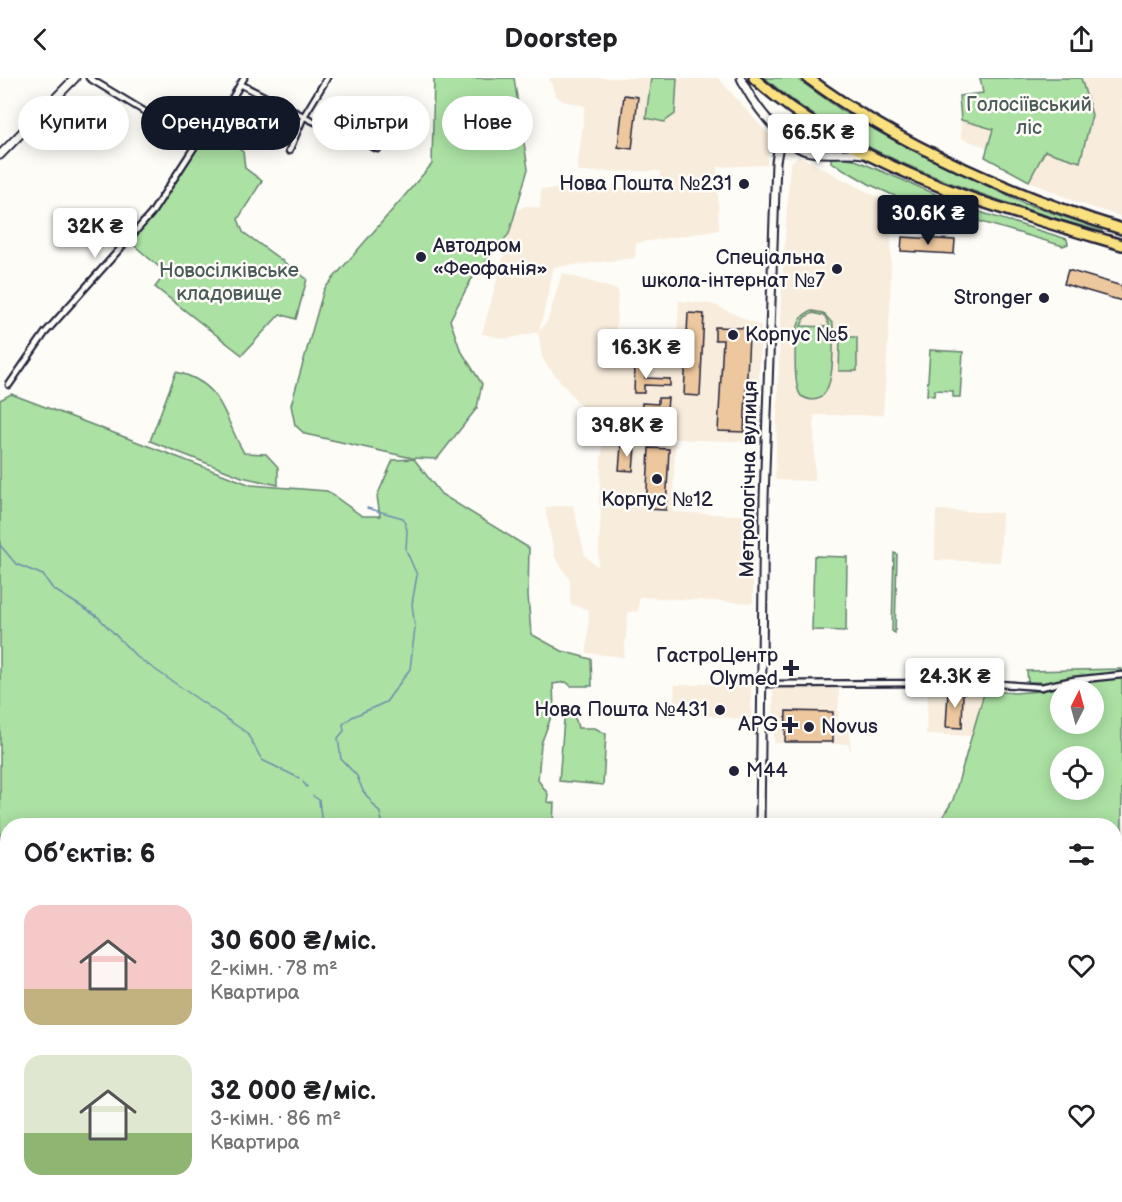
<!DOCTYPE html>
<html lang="uk">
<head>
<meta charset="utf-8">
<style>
	:root { --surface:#fff; --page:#f2f2f2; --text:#202124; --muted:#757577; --accent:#111827 }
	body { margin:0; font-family:"Balsamiq Sans",sans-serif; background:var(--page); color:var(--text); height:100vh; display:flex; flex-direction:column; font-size:22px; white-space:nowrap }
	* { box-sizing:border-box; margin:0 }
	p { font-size:20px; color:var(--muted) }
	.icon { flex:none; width:33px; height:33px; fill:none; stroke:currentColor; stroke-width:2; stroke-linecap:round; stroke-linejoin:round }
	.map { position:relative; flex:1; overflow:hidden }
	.side { position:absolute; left:0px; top:740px; width:1122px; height:386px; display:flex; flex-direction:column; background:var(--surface); border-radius:24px 24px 0 0; box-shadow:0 3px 15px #0003 }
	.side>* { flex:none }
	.hud { position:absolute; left:18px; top:18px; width:600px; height:54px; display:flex; gap:12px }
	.needle { width:39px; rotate:6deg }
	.buttons { position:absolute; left:1050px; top:602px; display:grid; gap:12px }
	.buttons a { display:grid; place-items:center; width:54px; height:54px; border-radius:50%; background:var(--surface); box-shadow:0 3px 15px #0003; font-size:30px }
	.price { position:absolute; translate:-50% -51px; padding:0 14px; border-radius:6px; background:#fff; color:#222; font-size:20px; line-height:39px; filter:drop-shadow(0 2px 3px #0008) }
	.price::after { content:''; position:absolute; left:50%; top:36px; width:18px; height:14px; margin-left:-9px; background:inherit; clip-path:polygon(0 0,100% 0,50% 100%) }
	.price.selected { background:var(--accent); color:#fff }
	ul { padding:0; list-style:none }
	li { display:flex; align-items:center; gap:18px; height:150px; padding:0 24px }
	li span { display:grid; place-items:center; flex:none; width:168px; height:120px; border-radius:18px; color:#555 }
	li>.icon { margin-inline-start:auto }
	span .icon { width:72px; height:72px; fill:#fffc; stroke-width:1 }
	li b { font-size:26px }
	h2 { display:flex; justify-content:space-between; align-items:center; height:72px; padding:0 24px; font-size:26px }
	.chip { padding:0 21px; border-radius:27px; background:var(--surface); box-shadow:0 3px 15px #0003; font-size:21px; line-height:54px }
	.chip.selected { background:var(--accent); color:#fff }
	header { display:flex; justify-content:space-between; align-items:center; height:78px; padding:0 24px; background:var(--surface); font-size:27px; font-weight:700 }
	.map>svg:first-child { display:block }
</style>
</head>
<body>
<header><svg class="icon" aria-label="back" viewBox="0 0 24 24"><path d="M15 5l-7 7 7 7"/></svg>Doorstep<svg class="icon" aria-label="share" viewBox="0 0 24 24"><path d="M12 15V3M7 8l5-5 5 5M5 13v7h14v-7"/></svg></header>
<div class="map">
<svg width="1122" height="1124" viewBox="0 0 1122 1124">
	<rect width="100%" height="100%" fill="#fdfcf7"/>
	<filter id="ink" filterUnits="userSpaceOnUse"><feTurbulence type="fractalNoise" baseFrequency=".0167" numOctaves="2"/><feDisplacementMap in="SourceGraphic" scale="12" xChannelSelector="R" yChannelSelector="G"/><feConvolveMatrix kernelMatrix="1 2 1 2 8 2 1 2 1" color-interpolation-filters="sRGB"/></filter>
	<g filter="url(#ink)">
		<g fill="#f8ecdc">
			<polygon points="549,0 718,0 769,57 767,87 717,89 719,152 636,165 635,180 554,189 539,254 548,242 562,195 618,212 615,273 676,276 679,223 712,226 761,248 756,364 675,361 673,434 754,438 753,525 639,519 638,533 628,534 624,579 587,575 589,532 570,526 570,502 555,479 545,429 573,427 585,478 598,489 601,431 599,425 603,355 547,287 542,279 538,254 506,261 482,256 516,133 525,128 540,130 541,111 661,110 660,93 577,94 585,28 563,23 556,18"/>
			<polygon points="1081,0 1122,0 1122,139 1079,125 1029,103 1045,73 1081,84 1092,37"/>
			<polygon points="961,42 994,51 988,70 961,60"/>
			<polygon points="799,78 873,117 892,125 890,232 883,337 814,337 815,403 775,402 781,224 790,85"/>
			<polygon points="936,432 1002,435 1000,484 935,482"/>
			<polygon points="700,605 751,607 751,642 701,637 674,622 675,607 699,607"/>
			<polygon points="941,608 969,608 971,612 985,612 971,658 926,656 928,613 938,611"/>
			<polygon points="773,609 839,610 838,645 843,649 849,649 851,674 848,666 774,665"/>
		</g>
		<g fill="#abe1a3" stroke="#66826f" stroke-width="1.5" fill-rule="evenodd">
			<polygon points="434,0 514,0 528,91 509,156 471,202 450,242 460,271 482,306 477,330 437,381 412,380 305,356 295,347 291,327 324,211 432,86"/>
			<polygon points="651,0 677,0 675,36 664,44 646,40"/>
			<path d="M765 0H796L844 34 908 70 1023 125 1102 152V154C985 119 859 82 765 0Z"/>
			<polygon points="980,0 1081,0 1092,37 1080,84 1045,73 1029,103 985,79 993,51 961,42 959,18 983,15"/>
			<polygon points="213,53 243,74 245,90 262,103 238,141 243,154 307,201 296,241 280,236 242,277 155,209 166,195 128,162 151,136 197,65"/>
			<polygon points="807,53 838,71 817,72 795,63"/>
			<polygon points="842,79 853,81 973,132 1067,161 1068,166 1063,168 897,119 871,107 831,84 831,80"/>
			<path d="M812 233 823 235 833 246C833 267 838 339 801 318 793 308 794 259 799 245 801 238 805 235 812 233ZM813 235 825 238 830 249 801 248 805 239Z"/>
			<polygon points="840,259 857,259 857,293 839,293"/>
			<polygon points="930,272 963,274 960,319 953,319 953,313 935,312 934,318 927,317"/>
			<path d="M176 294C224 305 222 337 244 375L266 376 278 389V407L242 399 150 363Z"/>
			<polygon points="11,316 251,407 327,413 362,438 380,438 377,418 393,382 414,381 441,416 529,470 528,517 531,556 562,573 591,581 592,608 571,608 566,604 553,606 554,631 541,666 538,702 548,716 547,724 554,725 553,747 8,747 8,1118 537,1118 537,1124 0,1124 0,322"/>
			<polygon points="894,475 897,476 895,555 892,553"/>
			<polygon points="814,478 847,479 846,553 812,552"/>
			<path d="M1122 591V1124H913L914 1118H1114V747H938L953 722 985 612 1014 615 1042 613 1041 604H1028L1027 593ZM1060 612H1094V645H1060ZM1060 678H1094V711H1060Z"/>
			<polygon points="565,629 576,642 578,650 595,650 606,656 603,707 559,703"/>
		</g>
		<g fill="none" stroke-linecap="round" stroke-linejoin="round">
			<g stroke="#6b8eaf" stroke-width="1.5">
				<polyline points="367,430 403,440 407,452 406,472 417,497 412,526 415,550 410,591 386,624 352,639 343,646 344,653 338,660 341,681 357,698 363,713 380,735 383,747"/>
				<polyline points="0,467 16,486 43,497 53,511 98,539 137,579 247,655 262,682 299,700"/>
				<polyline points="303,704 307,709"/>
				<polyline points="313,718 319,722 322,747"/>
				<polyline points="247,1124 250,1118"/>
			</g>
		</g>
		<g fill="#edc79d" stroke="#22223b" stroke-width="1.5">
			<polygon points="624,17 638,19 632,71 618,69"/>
			<polygon points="902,159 955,162 954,176 901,173"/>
			<polygon points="1068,192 1122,208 1122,223 1064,206"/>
			<polygon points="688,235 704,236 700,318 684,317"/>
			<polygon points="715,249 748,250 747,254 752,255 752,259 749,259 744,354 718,353 723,262 715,262"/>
			<polygon points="635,285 645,286 645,300 670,301 670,308 644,307 644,315 634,315"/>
			<polygon points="658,320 668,320 666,344 652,343 652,356 640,355 642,325 658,326"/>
			<polygon points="621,368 635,369 633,393 619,392"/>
			<polygon points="649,370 669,371 666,432 646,431"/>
			<polygon points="948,613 963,613 962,650 946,649"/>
			<polygon points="786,633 833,634 833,664 785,664"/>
		</g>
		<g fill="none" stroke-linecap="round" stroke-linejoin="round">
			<defs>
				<g id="street">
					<polyline points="89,0 197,65"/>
					<polyline points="240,6 313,43 378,71"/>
					<polyline points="289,73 304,38 327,0"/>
					<polyline points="9,307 45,255 151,136 197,65 213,53 244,0"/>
					<polyline points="762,606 934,605 943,602 1041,609 1074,602 1122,597"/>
					<polyline points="738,1124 739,1118"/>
					<polyline points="813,1124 814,1118"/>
					<polyline points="883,1124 884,1118"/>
				</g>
				<g id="secondary">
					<path d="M741 0C750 22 783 66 806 73 822 78 845 73 863 76"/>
					<polyline points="0,77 75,0"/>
					<polyline points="760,747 764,420 776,84 781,56"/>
					<polyline points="724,1124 726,1118"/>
				</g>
				<g id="highway">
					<path d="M754 0C856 92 994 129 1122 167"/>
					<path d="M808 0C898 67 1016 118 1122 151"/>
				</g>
			</defs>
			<use href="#street" stroke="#22223b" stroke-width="9"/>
			<use href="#secondary" stroke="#22223b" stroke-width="11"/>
			<use href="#highway" stroke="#22223b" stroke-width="14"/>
			<use href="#street" stroke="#fdfcf7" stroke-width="4.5"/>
			<use href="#secondary" stroke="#fdfcf7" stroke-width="7"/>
			<use href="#highway" stroke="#fae180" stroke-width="9"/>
		</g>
	</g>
	<g fill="#22223b" stroke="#fdfcf7" stroke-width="2">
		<circle cx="744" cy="106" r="6"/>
		<circle cx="421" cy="179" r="6"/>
		<circle cx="837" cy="191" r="6"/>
		<circle cx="1044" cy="220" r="6"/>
		<circle cx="733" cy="257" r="6"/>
		<circle cx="657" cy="401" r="6"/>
		<path d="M788 581h6v6h6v6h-6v6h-6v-6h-6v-6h6z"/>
		<circle cx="720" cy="632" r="6"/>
		<path d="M787 638h6v6h6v6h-6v6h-6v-6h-6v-6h6z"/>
		<circle cx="809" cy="649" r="6"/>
		<circle cx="734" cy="693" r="6"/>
	</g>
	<g text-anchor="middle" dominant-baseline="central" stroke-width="5" stroke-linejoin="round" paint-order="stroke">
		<g font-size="20" fill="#4b5b5a" stroke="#fdfcf7">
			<text x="1029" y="27">Голосіївський<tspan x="1029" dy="23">ліс</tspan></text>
			<text x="229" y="193">Новосілківське<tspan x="229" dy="23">кладовище</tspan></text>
		</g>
		<g font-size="20" fill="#22223b" stroke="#fdfcf7" text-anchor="end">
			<text x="732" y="106">Нова Пошта №231</text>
			<text x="433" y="168" text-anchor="start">Автодром<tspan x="433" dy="23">«Феофанія»</tspan></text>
			<text x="825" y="180">Спеціальна<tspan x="825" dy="23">школа-інтернат №7</tspan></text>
			<text x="1032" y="220">Stronger</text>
			<text x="745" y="257" text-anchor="start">Корпус №5</text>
			<text x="657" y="422" text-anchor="middle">Корпус №12</text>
			<text x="778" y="578">ГастроЦентр<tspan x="778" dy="23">Olymed</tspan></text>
			<text x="708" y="632">Нова Пошта №431</text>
			<text x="778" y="647">APG</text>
			<text x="821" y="649" text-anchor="start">Novus</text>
			<text x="746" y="693" text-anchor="start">M44</text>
		</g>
		<g font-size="20" fill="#22223b" stroke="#fdfcf7">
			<text transform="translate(749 401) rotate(-89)">Метрологічна вулиця</text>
		</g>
	</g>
</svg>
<div class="buttons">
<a><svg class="needle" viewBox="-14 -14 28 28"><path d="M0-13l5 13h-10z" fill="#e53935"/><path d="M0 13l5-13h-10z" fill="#757577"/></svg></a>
<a><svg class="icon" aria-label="locate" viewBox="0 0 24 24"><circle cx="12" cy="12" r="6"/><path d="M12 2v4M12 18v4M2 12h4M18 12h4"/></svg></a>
</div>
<b class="price" style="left:818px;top:87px">66.5K ₴</b>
<b class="price selected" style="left:928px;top:168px">30.6K ₴</b>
<b class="price" style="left:95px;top:181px">32K ₴</b>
<b class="price" style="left:646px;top:302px">16.3K ₴</b>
<b class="price" style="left:627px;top:380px">39.8K ₴</b>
<b class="price" style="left:955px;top:631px">24.3K ₴</b>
<div class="hud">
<a class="chip">Купити</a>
<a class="chip selected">Орендувати</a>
<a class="chip">Фільтри</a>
<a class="chip">Нове</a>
</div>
<section class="side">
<h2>Об’єктів: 6<svg class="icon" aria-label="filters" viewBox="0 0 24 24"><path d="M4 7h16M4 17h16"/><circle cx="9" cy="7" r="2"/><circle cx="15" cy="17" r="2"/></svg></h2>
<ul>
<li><span style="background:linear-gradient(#f6c9c9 70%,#c2b280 0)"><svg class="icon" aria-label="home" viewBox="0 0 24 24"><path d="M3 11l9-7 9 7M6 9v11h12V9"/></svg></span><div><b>30 600 ₴/міс.</b><p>2-кімн. · 78 m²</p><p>Квартира</p></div><svg class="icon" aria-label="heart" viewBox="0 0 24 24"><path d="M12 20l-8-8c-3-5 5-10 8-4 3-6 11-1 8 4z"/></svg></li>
<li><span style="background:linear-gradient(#dfe7d0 65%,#8fb573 0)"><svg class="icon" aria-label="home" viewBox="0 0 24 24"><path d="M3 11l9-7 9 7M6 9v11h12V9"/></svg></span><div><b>32 000 ₴/міс.</b><p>3-кімн. · 86 m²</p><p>Квартира</p></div><svg class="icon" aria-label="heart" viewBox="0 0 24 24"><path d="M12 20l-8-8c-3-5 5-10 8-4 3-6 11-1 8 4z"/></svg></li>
</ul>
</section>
</div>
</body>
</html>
